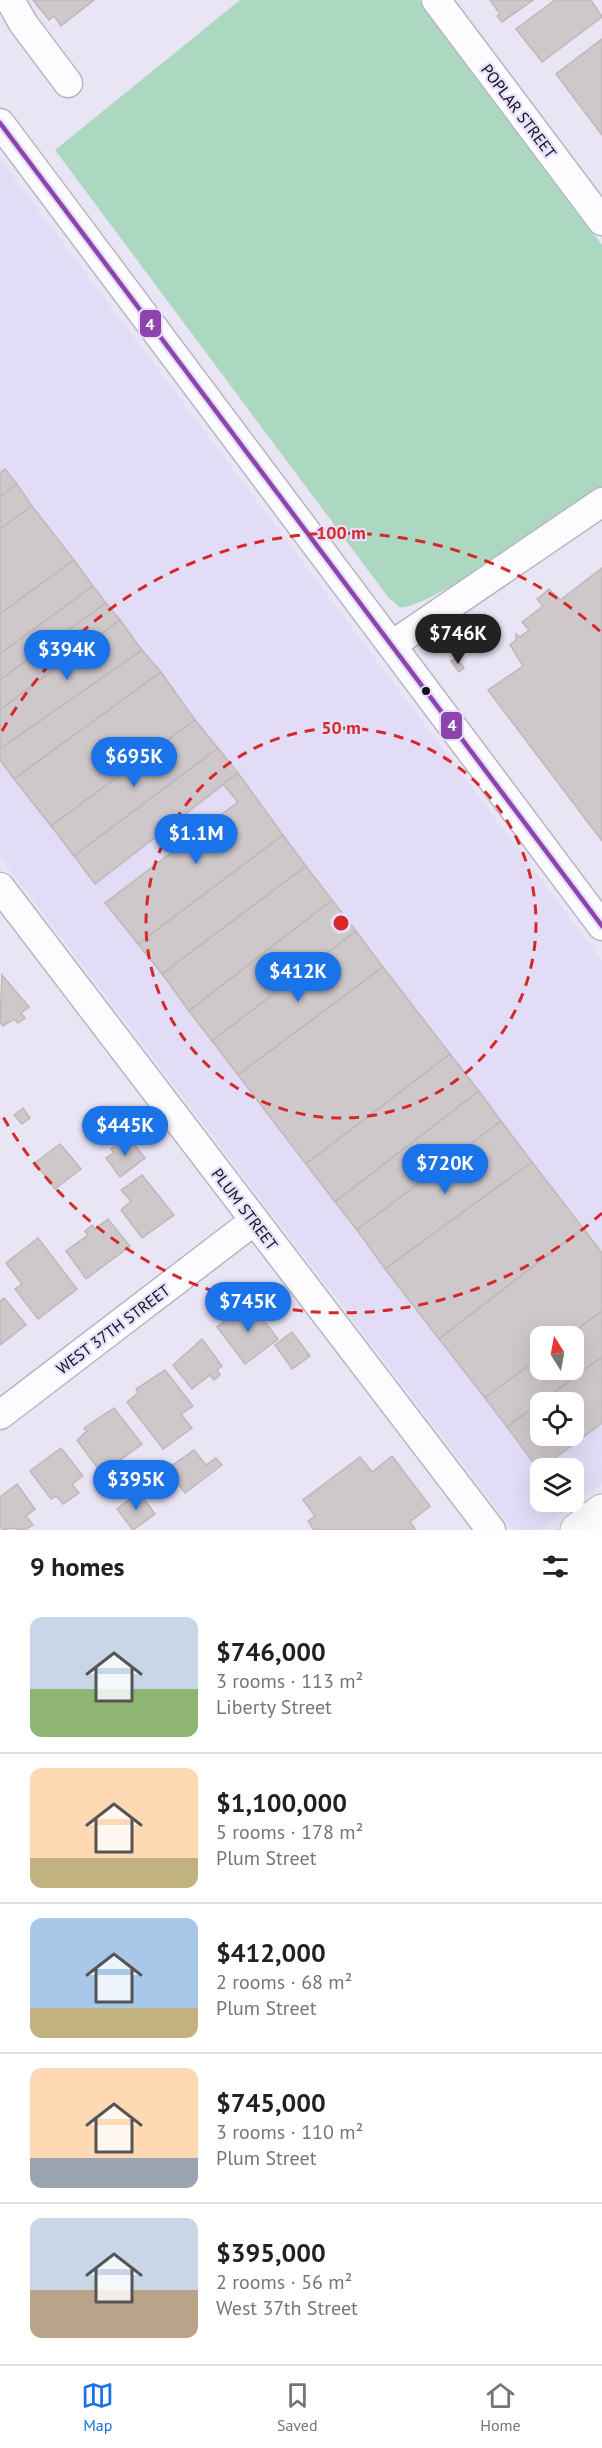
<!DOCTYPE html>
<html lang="en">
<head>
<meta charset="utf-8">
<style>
	:root { --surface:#fff; --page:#f6f6f6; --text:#202124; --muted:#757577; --line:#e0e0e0; --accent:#1a73e8 }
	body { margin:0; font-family:"PT Sans",sans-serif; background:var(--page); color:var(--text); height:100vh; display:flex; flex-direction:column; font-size:22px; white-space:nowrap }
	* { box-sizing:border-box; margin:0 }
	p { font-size:20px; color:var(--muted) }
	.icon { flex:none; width:33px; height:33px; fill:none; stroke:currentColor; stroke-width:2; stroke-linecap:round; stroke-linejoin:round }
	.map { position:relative; height:1530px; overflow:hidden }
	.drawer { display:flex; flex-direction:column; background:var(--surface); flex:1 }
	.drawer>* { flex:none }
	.needle { width:39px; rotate:349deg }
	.controls { position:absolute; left:530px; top:1326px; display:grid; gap:12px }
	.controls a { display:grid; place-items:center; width:54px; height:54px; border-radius:12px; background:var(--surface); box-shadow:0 6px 24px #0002; font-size:30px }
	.price { position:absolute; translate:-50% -51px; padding:0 14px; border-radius:21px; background:var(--accent); color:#fff; font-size:20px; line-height:39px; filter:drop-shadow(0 2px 3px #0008) }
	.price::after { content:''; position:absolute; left:50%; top:36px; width:18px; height:14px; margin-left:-9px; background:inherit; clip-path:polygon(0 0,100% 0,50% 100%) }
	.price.active { background:#222; color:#fff }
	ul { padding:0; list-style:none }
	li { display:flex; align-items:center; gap:18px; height:150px; padding:0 30px }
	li+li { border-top:2px solid var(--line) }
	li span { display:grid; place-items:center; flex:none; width:168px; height:120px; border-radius:12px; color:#555 }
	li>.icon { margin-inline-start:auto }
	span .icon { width:72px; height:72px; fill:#fffc; stroke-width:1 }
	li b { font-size:26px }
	h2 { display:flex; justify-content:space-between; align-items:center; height:72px; padding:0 30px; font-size:26px }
	.dock { display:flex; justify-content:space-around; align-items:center; height:84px; border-top:2px solid var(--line); background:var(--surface); font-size:16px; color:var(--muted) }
	.dock a { display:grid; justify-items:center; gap:3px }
	.dock .active { color:var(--accent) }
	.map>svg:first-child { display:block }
</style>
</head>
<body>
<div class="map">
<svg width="602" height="1530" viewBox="0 0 602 1530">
	<rect width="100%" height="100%" fill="#eae5f5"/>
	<path fill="#e3dcf7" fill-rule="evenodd" d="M0 159 602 961V1483L540 1530H515L506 1521 0 857ZM540 1336H573V1370H540ZM540 1402H573V1436H540ZM540 1468H573V1502H540Z"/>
	<path fill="#acd8c1" d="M240 0H419L602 245V490C573 509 422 614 399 607L388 597 55 150Z"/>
	<g fill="#cec8cb" stroke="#bfb8bb" stroke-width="1.5" fill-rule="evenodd">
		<polygon points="33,0 94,0 61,26 54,16 49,20"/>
		<polygon points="490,0 533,0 502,22 497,16 500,14"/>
		<polygon points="555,0 591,0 602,17 542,62 516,29"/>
		<polygon points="602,39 602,135 556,74"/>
		<polygon points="5,469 17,484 0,497 0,473"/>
		<polygon points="17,484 32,506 0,529 0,497"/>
		<polygon points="32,506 74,560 0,614 0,529"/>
		<polygon points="74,560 93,586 0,654 0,614"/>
		<polygon points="602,568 602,841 488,690 523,666 510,645 516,640 516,634 520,637 529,630 522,622 543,606 537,599 549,589 560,600"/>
		<polygon points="93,586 106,603 0,680 0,654"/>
		<polygon points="106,603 120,620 0,710 0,680"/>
		<polygon points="120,620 142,650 0,749 0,710"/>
		<polygon points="142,650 161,672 14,779 0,760 0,749"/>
		<polygon points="456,658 464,668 459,672 451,661"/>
		<polygon points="161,672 195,720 51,826 14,779"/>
		<polygon points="195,720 218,748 74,856 51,826"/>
		<polygon points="218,748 238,773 95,884 74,856"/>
		<polygon points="238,773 283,835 138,944 105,903 238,802 223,784"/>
		<polygon points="283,835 306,866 162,974 138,944"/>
		<polygon points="306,866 332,900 189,1011 162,974"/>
		<polygon points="332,900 356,931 212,1041 189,1011"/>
		<polygon points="356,931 383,967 238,1075 212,1041"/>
		<polygon points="383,967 450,1054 306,1164 238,1075"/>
		<polygon points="2,975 29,1007 21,1013 25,1018 21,1021 18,1023 14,1019 3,1026 0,1022"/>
		<polygon points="450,1054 479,1091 335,1202 306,1164"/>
		<polygon points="479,1091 501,1121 357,1230 335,1202"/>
		<polygon points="23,1108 30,1118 22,1124 14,1115"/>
		<polygon points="501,1121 532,1162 385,1269 357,1230"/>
		<polygon points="128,1137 145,1158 120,1177 106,1158 114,1153 111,1149"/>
		<polygon points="60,1144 81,1169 55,1189 35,1163"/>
		<polygon points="532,1162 583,1228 439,1339 385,1269"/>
		<polygon points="142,1175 174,1215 142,1238 121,1210 131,1201 121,1190"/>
		<polygon points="108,1219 130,1246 86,1279 66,1251 88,1235 85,1231 92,1225 95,1229"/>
		<polygon points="583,1228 602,1253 602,1311 568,1336 540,1336 540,1357 485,1398 439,1339"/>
		<polygon points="38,1238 77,1289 38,1319 15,1289 22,1284 6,1263"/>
		<polygon points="4,1298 26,1325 0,1345 0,1301"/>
		<polygon points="250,1302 278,1339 245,1364 217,1327"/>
		<polygon points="602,1311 602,1357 507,1427 485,1398 540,1357 540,1370 573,1370 573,1336 568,1336"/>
		<polygon points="292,1332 310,1356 292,1369 275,1345"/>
		<polygon points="202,1339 222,1366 217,1370 220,1375 214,1380 210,1375 192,1389 173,1365"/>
		<path d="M602 1357V1423L539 1470 507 1427ZM540 1402H573V1436H540Z"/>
		<polygon points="165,1370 193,1406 181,1414 192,1428 163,1449 127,1402 138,1393 136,1389"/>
		<polygon points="114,1408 142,1444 119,1461 121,1464 116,1469 113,1465 102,1474 77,1440 87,1431 84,1428"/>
		<polygon points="61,1448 83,1476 72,1484 79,1493 63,1504 56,1496 51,1499 30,1471"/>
		<polygon points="194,1450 206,1465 216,1458 222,1465 185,1493 167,1469"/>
		<polygon points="392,1456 430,1506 410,1522 416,1530 314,1530 308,1521 315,1516 303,1500 360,1457 372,1472"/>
		<polygon points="17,1484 35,1509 26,1516 33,1525 25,1530 10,1528 3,1530 0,1526 0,1497"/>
		<polygon points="139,1492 155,1514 133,1530 117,1509"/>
	</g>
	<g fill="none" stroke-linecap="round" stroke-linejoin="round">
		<defs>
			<g id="minor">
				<polyline points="10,0 23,23 68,83"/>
				<polyline points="436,0 602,221"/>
				<polyline points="0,123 602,926"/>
				<polyline points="392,645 602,502"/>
				<polyline points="0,887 491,1530"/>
				<polyline points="0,1415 254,1221"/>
			</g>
			<polyline id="major" points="577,1530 602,1511"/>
		</defs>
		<use href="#minor" stroke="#b8b5c1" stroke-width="31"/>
		<use href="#major" stroke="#b8b5c1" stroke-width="35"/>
		<use href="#minor" stroke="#fcfbfe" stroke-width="28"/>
		<use href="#major" stroke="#fcfbfe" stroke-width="33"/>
		<defs>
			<polyline id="bus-1" points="0,123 602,926"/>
		</defs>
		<use href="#bus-1" stroke="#e6dffb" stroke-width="9"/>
		<use href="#bus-1" stroke="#8e44ad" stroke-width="4.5"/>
	</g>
	<g fill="none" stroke="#d62828" stroke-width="3" stroke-dasharray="10 8">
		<circle cx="341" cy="923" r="195"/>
		<path d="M602 1213A390 390 0 0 1 2 1115M2 731A390 390 0 0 1 602 633"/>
	</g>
	<circle fill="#13111a" stroke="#e6dffb" stroke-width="2" cx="426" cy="691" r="5"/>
	<g text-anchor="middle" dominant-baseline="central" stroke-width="4.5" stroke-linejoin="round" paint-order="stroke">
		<g font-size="16" fill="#13111a" stroke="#e6dffb">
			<text transform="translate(519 111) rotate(53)">POPLAR STREET</text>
			<text transform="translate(245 1209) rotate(53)">PLUM STREET</text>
			<text transform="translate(113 1329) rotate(-37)">WEST 37TH STREET</text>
		</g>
	</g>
	<circle cx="341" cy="923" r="9" fill="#d62828" stroke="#e6dffb" stroke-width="3"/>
	<g font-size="18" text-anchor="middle" font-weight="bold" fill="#d62828" stroke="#e6dffb" stroke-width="4.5" stroke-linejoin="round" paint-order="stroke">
		<text x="341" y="539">100 m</text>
		<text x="341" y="734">50 m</text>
	</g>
	<g stroke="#e6dffb" stroke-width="2">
		<rect x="139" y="309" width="23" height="29" rx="6" fill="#8e44ad"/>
		<rect x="440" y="711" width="23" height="29" rx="6" fill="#8e44ad"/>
	</g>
	<g font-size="16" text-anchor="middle" font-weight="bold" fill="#fff">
		<text x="150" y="330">4</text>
		<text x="452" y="731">4</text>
	</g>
</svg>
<div class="controls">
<a><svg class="needle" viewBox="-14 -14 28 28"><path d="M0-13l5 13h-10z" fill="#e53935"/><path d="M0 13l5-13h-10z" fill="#757577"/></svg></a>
<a><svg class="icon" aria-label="locate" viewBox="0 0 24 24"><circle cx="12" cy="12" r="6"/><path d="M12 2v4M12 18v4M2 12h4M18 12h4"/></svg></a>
<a><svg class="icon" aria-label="layers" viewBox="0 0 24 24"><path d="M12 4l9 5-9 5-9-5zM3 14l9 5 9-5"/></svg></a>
</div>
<b class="price active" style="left:458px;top:665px">$746K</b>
<b class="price" style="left:67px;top:681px">$394K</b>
<b class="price" style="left:134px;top:788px">$695K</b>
<b class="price" style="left:196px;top:865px">$1.1M</b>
<b class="price" style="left:298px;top:1003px">$412K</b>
<b class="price" style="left:125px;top:1157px">$445K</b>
<b class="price" style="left:445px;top:1195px">$720K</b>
<b class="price" style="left:248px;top:1333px">$745K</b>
<b class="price" style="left:136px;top:1511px">$395K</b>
</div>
<section class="drawer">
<h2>9 homes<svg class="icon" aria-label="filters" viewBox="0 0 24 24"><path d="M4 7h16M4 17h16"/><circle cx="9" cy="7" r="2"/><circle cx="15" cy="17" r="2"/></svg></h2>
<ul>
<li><span style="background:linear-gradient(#c9d6e8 60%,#8fb573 0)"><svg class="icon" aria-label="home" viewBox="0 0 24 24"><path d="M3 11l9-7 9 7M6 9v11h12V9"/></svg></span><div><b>$746,000</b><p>3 rooms · 113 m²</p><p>Liberty Street</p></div></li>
<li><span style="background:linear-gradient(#ffd9b3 75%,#c2b280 0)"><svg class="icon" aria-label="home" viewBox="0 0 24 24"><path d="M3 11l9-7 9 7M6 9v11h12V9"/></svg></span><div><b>$1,100,000</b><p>5 rooms · 178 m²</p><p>Plum Street</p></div></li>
<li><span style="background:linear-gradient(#a9c7e8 75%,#c2b280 0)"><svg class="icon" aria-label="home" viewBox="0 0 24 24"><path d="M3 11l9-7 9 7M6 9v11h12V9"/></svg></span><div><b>$412,000</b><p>2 rooms · 68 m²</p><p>Plum Street</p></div></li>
<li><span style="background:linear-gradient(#ffd9b3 75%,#9aa5b1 0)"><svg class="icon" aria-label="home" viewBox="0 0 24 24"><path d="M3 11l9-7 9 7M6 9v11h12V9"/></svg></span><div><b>$745,000</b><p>3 rooms · 110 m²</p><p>Plum Street</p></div></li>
<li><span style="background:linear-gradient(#c9d6e8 60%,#b9a48a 0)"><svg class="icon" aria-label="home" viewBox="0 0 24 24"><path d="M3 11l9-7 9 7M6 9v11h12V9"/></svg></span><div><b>$395,000</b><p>2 rooms · 56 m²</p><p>West 37th Street</p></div></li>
</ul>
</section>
<nav class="dock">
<a class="active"><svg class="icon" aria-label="map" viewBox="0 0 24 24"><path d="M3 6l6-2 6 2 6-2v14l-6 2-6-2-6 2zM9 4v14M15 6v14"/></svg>Map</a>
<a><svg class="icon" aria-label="saved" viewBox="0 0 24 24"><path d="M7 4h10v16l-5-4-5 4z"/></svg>Saved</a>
<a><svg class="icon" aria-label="home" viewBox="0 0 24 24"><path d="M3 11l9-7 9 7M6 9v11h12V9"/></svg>Home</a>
</nav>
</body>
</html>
